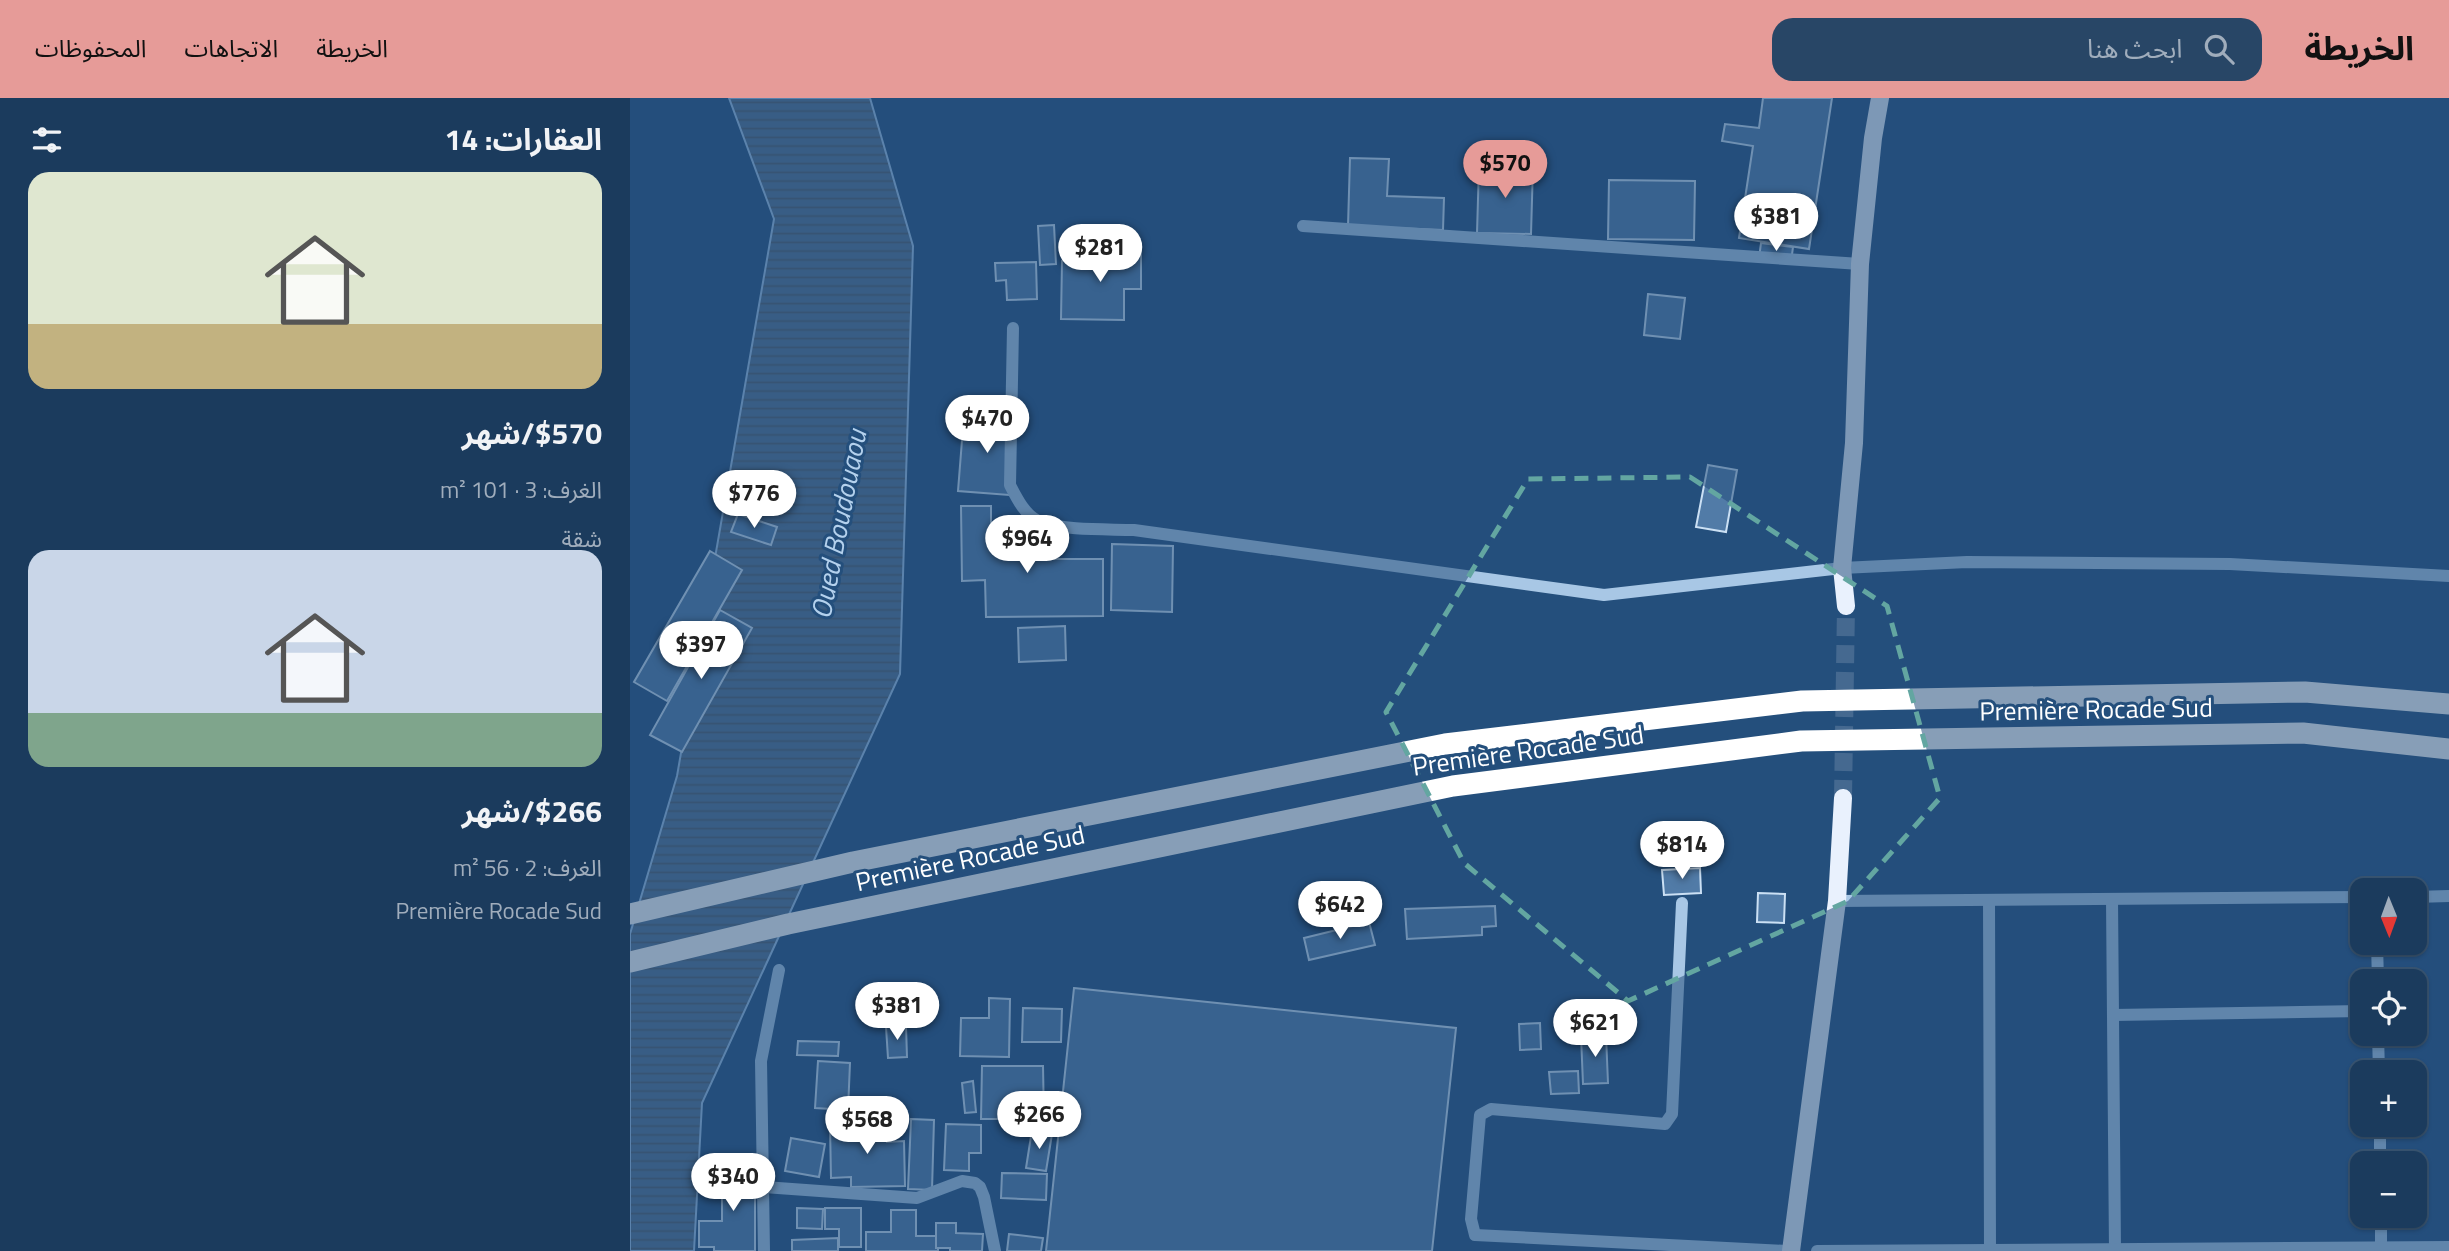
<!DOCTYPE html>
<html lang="ar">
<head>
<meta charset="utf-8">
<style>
	:root { --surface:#1b3b5d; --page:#284666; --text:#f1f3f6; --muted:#a0adbc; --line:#395572; --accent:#e69b98 }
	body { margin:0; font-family:"Titillium Web","Noto Sans Arabic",sans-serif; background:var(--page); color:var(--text); direction:rtl; height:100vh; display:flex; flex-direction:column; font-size:26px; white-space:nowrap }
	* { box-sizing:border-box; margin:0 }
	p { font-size:23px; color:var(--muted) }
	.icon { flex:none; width:38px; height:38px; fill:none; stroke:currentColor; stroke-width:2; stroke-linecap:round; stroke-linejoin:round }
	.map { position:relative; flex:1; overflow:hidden; direction:ltr }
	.details { display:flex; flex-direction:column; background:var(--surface); width:630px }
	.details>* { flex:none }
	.needle { width:46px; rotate:179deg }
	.buttons { position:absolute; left:1720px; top:780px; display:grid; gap:14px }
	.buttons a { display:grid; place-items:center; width:77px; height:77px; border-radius:14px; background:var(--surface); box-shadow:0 2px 5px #0004,0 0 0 2px var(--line); font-size:35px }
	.price { position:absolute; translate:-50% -60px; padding:0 16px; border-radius:24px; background:#fff; color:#222; font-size:23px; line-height:46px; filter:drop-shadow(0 2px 4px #0008) }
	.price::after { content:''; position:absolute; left:50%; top:42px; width:21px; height:16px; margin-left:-10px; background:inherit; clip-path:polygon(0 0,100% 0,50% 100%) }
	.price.active { background:var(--accent); color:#111 }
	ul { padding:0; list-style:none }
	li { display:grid; align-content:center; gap:14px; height:371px; padding:0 28px }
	li span { display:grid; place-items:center; height:217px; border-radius:21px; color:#555 }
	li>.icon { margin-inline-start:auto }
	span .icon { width:126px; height:126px; fill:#fffc; stroke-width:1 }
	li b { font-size:30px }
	h2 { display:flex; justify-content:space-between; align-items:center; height:84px; padding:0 28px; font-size:30px }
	header { display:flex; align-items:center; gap:42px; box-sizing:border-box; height:98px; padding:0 35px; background:var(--accent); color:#111 }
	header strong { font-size:33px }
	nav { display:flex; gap:38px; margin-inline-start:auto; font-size:24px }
	.search { width:490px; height:63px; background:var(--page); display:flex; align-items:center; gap:18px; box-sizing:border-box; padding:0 24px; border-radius:21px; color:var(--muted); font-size:26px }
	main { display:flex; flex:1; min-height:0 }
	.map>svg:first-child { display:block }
</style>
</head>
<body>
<header>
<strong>الخريطة</strong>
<div class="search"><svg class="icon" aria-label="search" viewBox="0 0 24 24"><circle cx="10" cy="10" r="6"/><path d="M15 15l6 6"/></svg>ابحث هنا</div>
<nav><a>الخريطة</a><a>الاتجاهات</a><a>المحفوظات</a></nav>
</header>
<main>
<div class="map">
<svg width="1819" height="1153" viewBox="0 0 1819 1153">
	<defs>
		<pattern id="water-rules" width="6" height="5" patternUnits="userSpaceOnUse" patternTransform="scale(1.75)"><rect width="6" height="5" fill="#517090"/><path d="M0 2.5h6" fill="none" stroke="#4e5a67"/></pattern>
	</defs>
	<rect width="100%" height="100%" fill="#244f7c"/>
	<polygon fill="url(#water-rules)" stroke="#9dc2e6" stroke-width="2" points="99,0 240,0 283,148 270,576 72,1005 64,1153 0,1153 0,836 47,678 144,121"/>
	<g fill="#517ba7" stroke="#cbe0f4" stroke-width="2">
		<polygon points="1133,0 1202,0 1179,151 1109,140 1123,48 1092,43 1095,26 1129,30"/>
		<polygon points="720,60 759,61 757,98 814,100 813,132 718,128"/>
		<polygon points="849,67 903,68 901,136 847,135"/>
		<polygon points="979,82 1065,83 1064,142 978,141"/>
		<polygon points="424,127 426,166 410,167 408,128"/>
		<polygon points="1131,145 1163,149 1161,164 1129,160"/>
		<polygon points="465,148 511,149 511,191 494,191 494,222 431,221 432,163 465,163"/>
		<polygon points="406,164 407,201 377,202 376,182 366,183 365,165"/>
		<polygon points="1018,196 1055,200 1050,241 1014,237"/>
		<polygon points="334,317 386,322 379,397 328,393"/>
		<polygon points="1078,367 1107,372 1096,434 1066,429"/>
		<polygon points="331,408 361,408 361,443 404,443 405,461 473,461 473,518 356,519 355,482 332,483"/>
		<polygon points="108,416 147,429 141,447 101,434"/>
		<polygon points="482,446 543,448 542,514 481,512"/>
		<polygon points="80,453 112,472 37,603 4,584"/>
		<polygon points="90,512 122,530 52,654 20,637"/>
		<polygon points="435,528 436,562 389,564 388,530"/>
		<polygon points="1070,770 1071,795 1034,797 1032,772"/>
		<polygon points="1128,795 1155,796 1154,825 1127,824"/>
		<polygon points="865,808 866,828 852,829 852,837 777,841 775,811"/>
		<polygon points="739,824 745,847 679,862 674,840"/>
		<polygon points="444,890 826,930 802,1153 416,1153"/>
		<polygon points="359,900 380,901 379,959 330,958 331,920 359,920"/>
		<polygon points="393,910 432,911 431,944 392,944"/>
		<polygon points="910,925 911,951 890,952 889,926"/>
		<polygon points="276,928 277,959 258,960 256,929"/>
		<polygon points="976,937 978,985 953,986 951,938"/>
		<polygon points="168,943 209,944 208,958 167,957"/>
		<polygon points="188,963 220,965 218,1012 185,1010"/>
		<polygon points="352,968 413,968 414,1021 351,1021"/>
		<polygon points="948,973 949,995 921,996 919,974"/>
		<polygon points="343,983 346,1014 335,1015 332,985"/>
		<polygon points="281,1021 304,1022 302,1092 278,1091"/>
		<polygon points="256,1025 257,1044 274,1043 275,1088 221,1089 221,1079 201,1080 200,1027"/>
		<polygon points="316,1026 351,1027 351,1055 339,1055 339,1073 314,1072"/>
		<polygon points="402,1032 422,1036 416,1073 396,1070"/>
		<polygon points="161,1040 195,1046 189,1079 155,1073"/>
		<polygon points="92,1068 125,1068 125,1153 84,1153 84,1149 69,1149 69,1123 92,1123"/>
		<polygon points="372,1075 417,1076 416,1102 371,1100"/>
		<polygon points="167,1110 193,1111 192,1131 167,1130"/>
		<polygon points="195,1110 231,1110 231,1149 209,1149 209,1131 195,1131"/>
		<polygon points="261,1112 286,1112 286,1138 308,1138 308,1153 236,1153 236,1134 261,1134"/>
		<polygon points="306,1125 326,1125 326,1135 353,1136 352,1153 320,1153 320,1150 306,1150"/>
		<polygon points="379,1136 413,1140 411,1153 377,1153"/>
		<polygon points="208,1140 208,1153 162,1153 162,1142"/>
	</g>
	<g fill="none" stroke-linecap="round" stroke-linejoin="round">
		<polyline stroke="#456990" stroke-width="18" stroke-dasharray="18 9" stroke-linecap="butt" points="1213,700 1216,508"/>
		<g stroke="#a8c7e5" stroke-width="12">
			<polyline points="673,128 1230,166"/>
			<path d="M383 230 380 387C387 401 396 419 411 424 436 433 477 431 504 432L974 497 1212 470 1337 464 1600 466 1819 478"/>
			<polyline points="1785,799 1819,798"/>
			<polyline points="1482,801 1485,1153"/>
			<polyline points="1359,802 1360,1152"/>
			<polyline points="1207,803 1732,799"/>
			<polyline points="1052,805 1042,1016 1035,1026 861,1011 850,1017 841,1121 845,1137 1157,1153"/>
			<polyline points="1747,845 1748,884"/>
			<polyline points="1483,917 1732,913"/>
			<polyline points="1748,936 1749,975"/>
			<polyline points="1750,1027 1750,1066"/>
			<polyline points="134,1089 287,1100 332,1083 345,1085 350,1089 354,1099 365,1153"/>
			<polyline points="1751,1118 1751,1153"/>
			<polyline points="134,1153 131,963 149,872"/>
			<polyline points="1187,1153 1819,1149"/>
		</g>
		<g stroke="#e9f1fd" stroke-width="18">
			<polyline points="1216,508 1212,470 1224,345 1230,166 1243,40 1250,0"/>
			<polyline points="1161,1153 1207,803 1213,700"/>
		</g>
		<g stroke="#fff" stroke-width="21">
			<polyline points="0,816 223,764 815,646 1172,603 1675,594 1819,606"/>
			<polyline points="0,864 158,826 823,688 1171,643 1673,635 1819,651"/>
		</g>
	</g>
	<path d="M0 0H1819V1153H0ZM1060 379 1257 508 1310 700 1218 803 998 903 834 765 756 614 898 381Z" fill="#244f7c" fill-opacity=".55" fill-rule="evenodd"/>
	<path fill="none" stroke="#63a6a1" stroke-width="5" stroke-dasharray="14 9" stroke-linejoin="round" d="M1060 379 1257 508 1310 700 1218 803 998 903 834 765 756 614 898 381Z"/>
	<g text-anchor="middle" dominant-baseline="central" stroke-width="6" stroke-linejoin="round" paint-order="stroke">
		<g font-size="26" fill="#fff" stroke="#244f7c">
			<text transform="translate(1466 611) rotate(-1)">Première Rocade Sud</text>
			<text transform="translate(898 652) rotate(-8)">Première Rocade Sud</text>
			<text transform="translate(340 760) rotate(-12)">Première Rocade Sud</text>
		</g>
		<g font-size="28" font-style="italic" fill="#b4d1ed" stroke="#244f7c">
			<text transform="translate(208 426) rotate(-79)">Oued Boudouaou</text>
		</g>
	</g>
</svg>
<div class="buttons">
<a><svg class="needle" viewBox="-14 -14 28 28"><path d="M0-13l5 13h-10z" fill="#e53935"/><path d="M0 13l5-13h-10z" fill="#a0adbc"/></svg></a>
<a><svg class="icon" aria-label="locate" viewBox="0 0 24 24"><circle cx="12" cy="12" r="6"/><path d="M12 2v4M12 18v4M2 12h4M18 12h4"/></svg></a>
<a>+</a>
<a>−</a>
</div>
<b class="price active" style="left:875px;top:102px">$570</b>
<b class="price" style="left:1146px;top:155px">$381</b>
<b class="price" style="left:470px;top:186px">$281</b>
<b class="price" style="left:357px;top:357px">$470</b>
<b class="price" style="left:124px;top:432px">$776</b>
<b class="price" style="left:397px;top:477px">$964</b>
<b class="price" style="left:71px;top:583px">$397</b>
<b class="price" style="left:1052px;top:783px">$814</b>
<b class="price" style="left:710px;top:843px">$642</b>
<b class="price" style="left:267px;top:944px">$381</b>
<b class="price" style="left:965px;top:961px">$621</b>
<b class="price" style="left:409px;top:1053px">$266</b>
<b class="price" style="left:237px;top:1058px">$568</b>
<b class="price" style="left:103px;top:1115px">$340</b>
</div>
<section class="details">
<h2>العقارات: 14<svg class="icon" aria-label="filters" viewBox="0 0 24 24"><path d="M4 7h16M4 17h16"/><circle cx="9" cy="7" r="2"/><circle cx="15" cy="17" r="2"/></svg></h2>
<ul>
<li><span style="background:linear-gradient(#dfe7d0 70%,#c2b280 0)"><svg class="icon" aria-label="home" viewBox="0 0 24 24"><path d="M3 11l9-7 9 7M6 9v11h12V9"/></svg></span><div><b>$570/شهر</b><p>الغرف: 3 · 101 m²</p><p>شقة</p></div></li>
<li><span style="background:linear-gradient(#c9d6e8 75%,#7fa58c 0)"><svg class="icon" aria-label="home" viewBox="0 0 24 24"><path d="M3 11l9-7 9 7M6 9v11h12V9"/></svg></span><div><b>$266/شهر</b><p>الغرف: 2 · 56 m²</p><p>Première Rocade Sud</p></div></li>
</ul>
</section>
</main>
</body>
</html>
